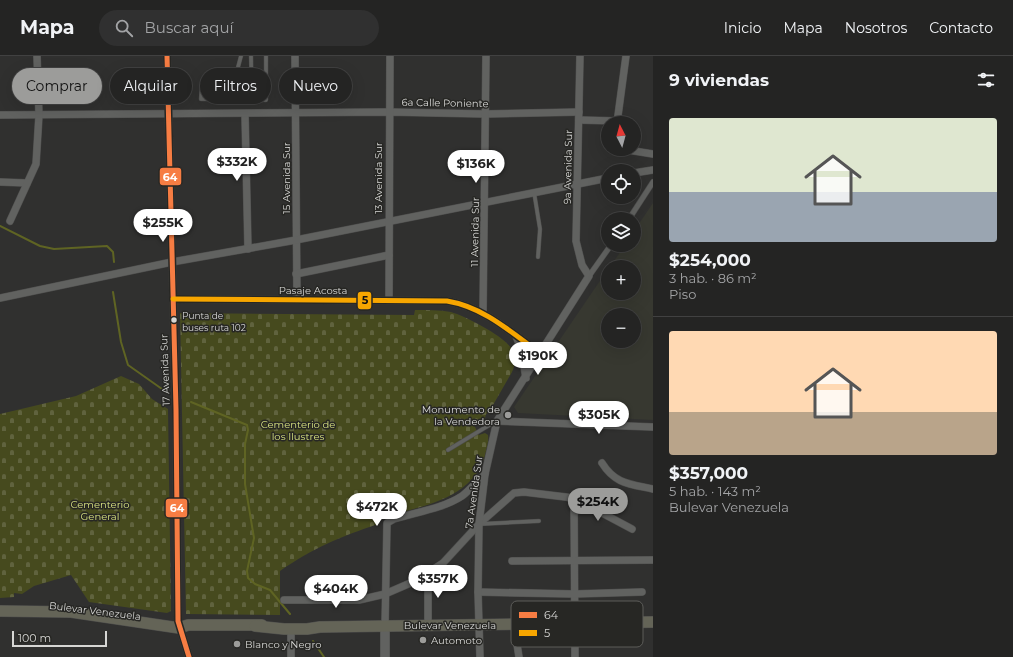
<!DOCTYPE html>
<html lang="es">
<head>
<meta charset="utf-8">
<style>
	:root { --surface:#242423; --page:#303030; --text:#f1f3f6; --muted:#a3a4a6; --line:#414141; --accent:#9c9c9a }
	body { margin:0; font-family:Montserrat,sans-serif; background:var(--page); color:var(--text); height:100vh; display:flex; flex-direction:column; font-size:15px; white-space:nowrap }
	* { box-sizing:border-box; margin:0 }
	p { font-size:13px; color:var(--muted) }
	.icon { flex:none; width:22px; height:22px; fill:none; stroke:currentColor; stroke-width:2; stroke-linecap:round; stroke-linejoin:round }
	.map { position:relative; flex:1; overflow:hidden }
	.details { display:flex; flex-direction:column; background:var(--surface); width:360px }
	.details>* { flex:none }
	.top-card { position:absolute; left:12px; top:12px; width:380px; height:36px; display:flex; gap:8px }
	.needle { width:26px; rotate:354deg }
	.tools { position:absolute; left:601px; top:60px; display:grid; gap:8px }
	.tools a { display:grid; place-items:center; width:40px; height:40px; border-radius:50%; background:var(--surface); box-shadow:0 4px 16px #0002,0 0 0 1px var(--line); font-size:20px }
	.scale { position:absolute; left:12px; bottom:10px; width:95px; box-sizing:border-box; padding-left:4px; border:2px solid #d6d6d4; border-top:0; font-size:11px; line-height:14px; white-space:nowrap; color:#d6d6d4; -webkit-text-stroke:3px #272724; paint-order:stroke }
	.price { position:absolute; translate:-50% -34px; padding:0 9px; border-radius:14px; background:#fff; color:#222; font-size:13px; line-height:26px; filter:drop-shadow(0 1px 2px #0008) }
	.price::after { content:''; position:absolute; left:50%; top:24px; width:12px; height:9px; margin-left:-6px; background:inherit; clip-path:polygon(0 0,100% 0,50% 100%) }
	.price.on { background:var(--accent); color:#111 }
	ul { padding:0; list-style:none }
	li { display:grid; align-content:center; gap:8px; height:212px; padding:0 16px }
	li+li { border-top:1px solid var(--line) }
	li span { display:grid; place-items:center; height:124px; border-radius:4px; color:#555 }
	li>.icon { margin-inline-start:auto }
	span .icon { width:72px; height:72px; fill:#fffc; stroke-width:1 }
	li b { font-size:17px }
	h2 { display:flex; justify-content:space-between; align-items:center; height:48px; padding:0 16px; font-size:17px }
	.chip { padding:0 14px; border-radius:18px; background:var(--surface); box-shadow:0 4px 16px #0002,0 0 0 1px var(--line); font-size:14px; line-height:36px }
	.chip.on { background:var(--accent); color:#111 }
	header { display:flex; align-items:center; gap:24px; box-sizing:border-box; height:56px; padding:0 20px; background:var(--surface); border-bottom:1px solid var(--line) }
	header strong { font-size:19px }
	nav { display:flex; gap:22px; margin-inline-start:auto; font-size:14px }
	.search { width:280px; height:36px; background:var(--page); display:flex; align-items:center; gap:10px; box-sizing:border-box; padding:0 14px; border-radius:22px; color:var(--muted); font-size:15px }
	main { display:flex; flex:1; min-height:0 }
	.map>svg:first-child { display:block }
</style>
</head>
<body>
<header>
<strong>Mapa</strong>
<div class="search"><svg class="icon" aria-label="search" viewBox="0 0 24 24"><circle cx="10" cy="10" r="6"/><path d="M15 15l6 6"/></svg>Buscar aquí</div>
<nav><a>Inicio</a><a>Mapa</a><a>Nosotros</a><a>Contacto</a></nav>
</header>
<main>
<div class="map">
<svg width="653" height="601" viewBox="0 0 653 601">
	<defs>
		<pattern id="cemetery-stones" width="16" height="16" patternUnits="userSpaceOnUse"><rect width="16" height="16" fill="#464a1e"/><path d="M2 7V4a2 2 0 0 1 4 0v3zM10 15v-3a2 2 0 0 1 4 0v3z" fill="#60633e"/></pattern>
	</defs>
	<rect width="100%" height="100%" fill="#30302f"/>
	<path fill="#373830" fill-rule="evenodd" d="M653 147V364L518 357 514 351 608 213V237H634V211H610L625 189H634V175ZM608 259H634V285H608Z"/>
	<g fill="url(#cemetery-stones)">
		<path d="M415 254C427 254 439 254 451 256 465 260 504 280 511 292 516 299 516 308 512 316L489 356 486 358 485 362 474 369 479 379 485 377 488 379C489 385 487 390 486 395 476 444 419 451 378 462V468C340 481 313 492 280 515V559L186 558 180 257 414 259Z"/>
		<polygon points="121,320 139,328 152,343 168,353 171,555 167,557 89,546 71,519 34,530 22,538 14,537 14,541 0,542 0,358 76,340"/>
	</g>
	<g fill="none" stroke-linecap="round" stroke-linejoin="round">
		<g stroke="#5f6423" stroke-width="2">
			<polyline points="0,170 40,190 54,193 107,190 113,196 114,206"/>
			<polyline points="113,236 121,286 128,309 162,333"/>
			<polyline points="191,346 247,369 248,374 245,388 245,428 254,482 247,515 248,522 255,528 270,534 290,558"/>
			<polyline points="313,585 324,601"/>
		</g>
		<defs>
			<g id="service">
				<polyline points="251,0 252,43"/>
				<path d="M226 43V29H202L201 43C223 43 245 43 266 44V0"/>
				<polyline points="238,43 237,15 241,0"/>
				<polyline points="534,136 540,173 538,201"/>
				<polyline points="448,394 496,365"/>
				<polyline points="480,468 539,465"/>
			</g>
			<g id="pedestrian">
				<polyline points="629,163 653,126"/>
				<polyline points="589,220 611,189"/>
			</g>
			<g id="minor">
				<polyline points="167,0 176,353 178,565 189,601"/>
				<polyline points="295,0 297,244"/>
				<polyline points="245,58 248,193"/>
				<polyline points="0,59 389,56 485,58 579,56"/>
				<polyline points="579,64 618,65"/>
				<polyline points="617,67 626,0"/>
				<polyline points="622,93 653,98"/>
				<polyline points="634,117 653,114"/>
				<polyline points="0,126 27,127"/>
				<polyline points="10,165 36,108 39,59 37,0"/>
				<polyline points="296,218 389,199"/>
				<polyline points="0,242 172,206 296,184 608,122"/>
				<path d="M173 243 447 245C484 251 512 277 541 298"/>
				<polyline points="389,244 390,0"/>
				<polyline points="483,257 486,0"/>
				<polyline points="516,280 521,293 526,322"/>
				<polyline points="497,365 653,371"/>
				<path d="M602 407C615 428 630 428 653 433"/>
				<polyline points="574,442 575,601"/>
				<polyline points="512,505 653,504"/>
				<polyline points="478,536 574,538 642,536"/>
				<polyline points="284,544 359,544 385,538 415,525 443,507 479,468 514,437 524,436 574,442 632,473"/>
				<polyline points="514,569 519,601"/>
				<path d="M385 570 387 467 394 463C416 456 442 453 462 440 470 434 477 425 485 418"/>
				<polyline points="428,570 428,517"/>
				<polyline points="291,573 291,601"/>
				<polyline points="480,601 478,536 479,468 485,418 497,365 589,220 582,209 576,185 580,0"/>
			</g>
			<polyline id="tertiary" points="385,570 385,601"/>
			<g id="trunk">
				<polyline points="0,555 71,556 179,572 188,569 262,569"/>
				<polyline points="255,570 284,573 307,573 320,571 653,566"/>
			</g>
		</defs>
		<use href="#service" stroke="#4e4e4d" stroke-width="4.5"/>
		<use href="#pedestrian" stroke="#4e4e4d" stroke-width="6"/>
		<use href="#minor" stroke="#4e4e4d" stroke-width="8"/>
		<use href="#tertiary" stroke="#4e4e4d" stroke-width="10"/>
		<use href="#trunk" stroke="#4e4e4d" stroke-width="12"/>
		<use href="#service" stroke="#616260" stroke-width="3.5"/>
		<use href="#pedestrian" stroke="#616260" stroke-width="5"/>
		<use href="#minor" stroke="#616260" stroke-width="7"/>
		<use href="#tertiary" stroke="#616260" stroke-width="9"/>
		<use href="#trunk" stroke="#646457" stroke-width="11"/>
		<defs>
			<polyline id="bus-1" points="167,0 176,353 178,565 189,601"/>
			<path id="bus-2" d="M173 243 447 245C484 251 512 277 541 298"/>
		</defs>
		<use href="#bus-1" stroke="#272724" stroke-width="8"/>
		<use href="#bus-2" stroke="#272724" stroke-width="8"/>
		<use href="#bus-1" stroke="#f77d43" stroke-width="5"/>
		<use href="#bus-2" stroke="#f7a600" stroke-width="5"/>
	</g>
	<circle fill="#d6d6d4" stroke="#272724" stroke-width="1.5" cx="174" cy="264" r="3.5"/>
	<g fill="#9c9c9a" stroke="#272724" stroke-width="1.5">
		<circle cx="508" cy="359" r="4"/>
		<circle cx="423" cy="584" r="4"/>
		<circle cx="237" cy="588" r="4"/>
	</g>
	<g text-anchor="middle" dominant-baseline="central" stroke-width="3" stroke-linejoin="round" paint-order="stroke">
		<g font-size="9" fill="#d6d6d4" stroke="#272724" text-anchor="start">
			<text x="182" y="259">Punta de<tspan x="182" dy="12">buses ruta 102</tspan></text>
		</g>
		<g font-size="10" fill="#d6d6d4" stroke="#272724">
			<text transform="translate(445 47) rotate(1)">6a Calle Poniente</text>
			<text transform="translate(568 111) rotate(-89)">9a Avenida Sur</text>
			<text transform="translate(286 122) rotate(-90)">15 Avenida Sur</text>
			<text transform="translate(378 122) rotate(-90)">13 Avenida Sur</text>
			<text transform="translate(475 176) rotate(-89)">11 Avenida Sur</text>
			<text x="313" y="234">Pasaje Acosta</text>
			<text transform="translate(165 314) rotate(-92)">17 Avenida Sur</text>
			<text transform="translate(474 436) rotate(-82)">7a Avenida Sur</text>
			<text transform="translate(95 555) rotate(7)">Bulevar Venezuela</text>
			<text x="450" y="569">Bulevar Venezuela</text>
		</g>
		<g font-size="10" fill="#d6d6d4" stroke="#272724" text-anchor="start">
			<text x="500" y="353" text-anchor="end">Monumento de<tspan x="500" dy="12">la Vendedora</tspan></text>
			<text x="431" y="584">Automoto</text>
			<text x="245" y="588">Blanco y Negro</text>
		</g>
		<g font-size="10" fill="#d9e380" stroke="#272724">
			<text x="298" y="368">Cementerio de<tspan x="298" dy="12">los Ilustres</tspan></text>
			<text x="100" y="448">Cementerio<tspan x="100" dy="12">General</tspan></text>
		</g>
	</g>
	<rect x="511" y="545" width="132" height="46" rx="6" fill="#272724" stroke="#5c5c59" stroke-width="1"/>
	<rect x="519" y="556" width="18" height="6" fill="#f77d43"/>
	<rect x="519" y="574" width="18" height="6" fill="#f7a600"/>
	<g font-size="11" fill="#d6d6d4">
		<text x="544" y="563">64</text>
		<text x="544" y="581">5</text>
	</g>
	<g stroke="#272724" stroke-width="1.5">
		<rect x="159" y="111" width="23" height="19" rx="4" fill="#f77d43"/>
		<rect x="357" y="235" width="15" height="19" rx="4" fill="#f7a600"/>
		<rect x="165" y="442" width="23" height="20" rx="4" fill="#f77d43"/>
	</g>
	<g font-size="11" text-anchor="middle" font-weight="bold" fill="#fff">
		<text x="170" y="125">64</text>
		<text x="177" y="456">64</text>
	</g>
	<g font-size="11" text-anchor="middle" font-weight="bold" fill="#111">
		<text x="365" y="248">5</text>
	</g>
</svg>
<div class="tools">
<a><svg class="needle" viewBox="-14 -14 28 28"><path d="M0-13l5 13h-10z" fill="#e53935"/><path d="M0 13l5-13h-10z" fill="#a3a4a6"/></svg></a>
<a><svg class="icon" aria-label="locate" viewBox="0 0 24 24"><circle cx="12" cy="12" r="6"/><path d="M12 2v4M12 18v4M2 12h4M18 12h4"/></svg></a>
<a><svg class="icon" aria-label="layers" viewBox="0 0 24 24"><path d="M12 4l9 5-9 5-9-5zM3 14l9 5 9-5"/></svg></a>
<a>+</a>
<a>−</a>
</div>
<div class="scale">100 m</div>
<b class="price" style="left:237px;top:126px">$332K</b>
<b class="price" style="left:476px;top:128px">$136K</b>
<b class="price" style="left:163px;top:187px">$255K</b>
<b class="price" style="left:538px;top:320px">$190K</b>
<b class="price" style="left:599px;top:379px">$305K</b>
<b class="price on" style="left:598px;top:466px">$254K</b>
<b class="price" style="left:377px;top:471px">$472K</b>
<b class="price" style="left:438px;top:543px">$357K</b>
<b class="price" style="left:336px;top:553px">$404K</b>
<div class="top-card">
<a class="chip on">Comprar</a>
<a class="chip">Alquilar</a>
<a class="chip">Filtros</a>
<a class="chip">Nuevo</a>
</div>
</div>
<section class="details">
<h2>9 viviendas<svg class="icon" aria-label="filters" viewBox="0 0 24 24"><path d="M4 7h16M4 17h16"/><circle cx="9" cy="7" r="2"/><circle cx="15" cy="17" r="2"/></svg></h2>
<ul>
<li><span style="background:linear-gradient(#dfe7d0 60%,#9aa5b1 0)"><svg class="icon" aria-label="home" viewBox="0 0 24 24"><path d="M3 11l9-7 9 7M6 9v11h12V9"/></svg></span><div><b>$254,000</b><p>3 hab. · 86 m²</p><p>Piso</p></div></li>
<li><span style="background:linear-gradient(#ffd9b3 65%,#b9a48a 0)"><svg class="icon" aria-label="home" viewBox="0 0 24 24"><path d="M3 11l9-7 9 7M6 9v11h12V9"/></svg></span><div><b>$357,000</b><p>5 hab. · 143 m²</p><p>Bulevar Venezuela</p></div></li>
</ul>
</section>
</main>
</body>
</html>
